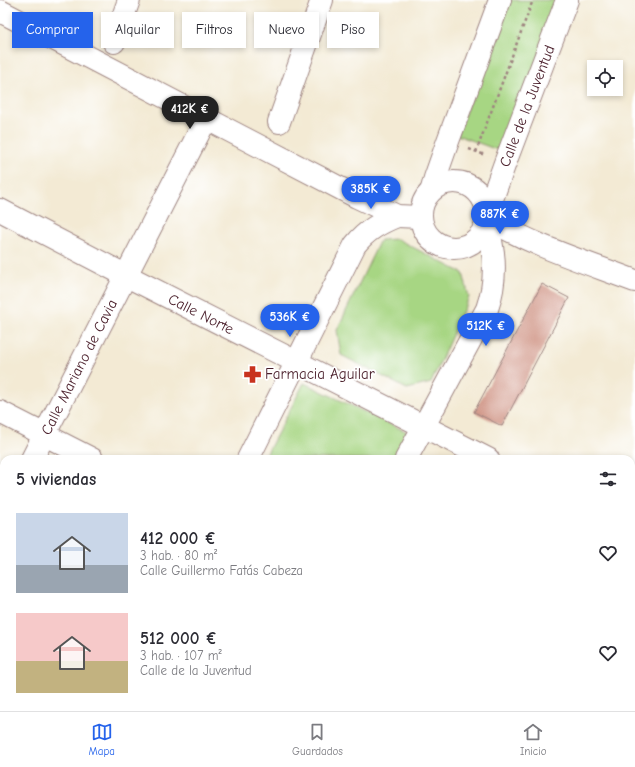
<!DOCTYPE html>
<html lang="es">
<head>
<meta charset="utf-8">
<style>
	:root { --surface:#fff; --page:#f2f2f3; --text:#2b2b33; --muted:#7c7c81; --line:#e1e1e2; --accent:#2563eb }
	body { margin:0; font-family:"Comic Neue",sans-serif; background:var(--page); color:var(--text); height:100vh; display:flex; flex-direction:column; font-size:15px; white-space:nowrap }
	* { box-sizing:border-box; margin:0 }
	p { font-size:13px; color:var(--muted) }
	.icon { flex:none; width:22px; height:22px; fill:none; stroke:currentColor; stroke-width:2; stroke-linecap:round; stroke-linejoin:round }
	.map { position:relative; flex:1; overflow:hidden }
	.sheet { position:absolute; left:0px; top:455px; width:635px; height:256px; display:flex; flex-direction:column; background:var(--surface); border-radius:12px 12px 0 0; box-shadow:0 2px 6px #0003 }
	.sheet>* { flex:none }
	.guide { position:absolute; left:12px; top:12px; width:400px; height:36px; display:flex; gap:8px }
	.buttons { position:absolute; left:587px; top:60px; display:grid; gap:8px }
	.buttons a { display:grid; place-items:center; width:36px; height:36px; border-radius:0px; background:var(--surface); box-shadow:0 2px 6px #0003; font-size:20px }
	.price { position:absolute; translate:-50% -34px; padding:0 9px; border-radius:14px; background:var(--accent); color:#fff; font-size:13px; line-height:26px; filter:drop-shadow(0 1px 2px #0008) }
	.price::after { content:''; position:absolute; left:50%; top:24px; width:12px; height:9px; margin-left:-6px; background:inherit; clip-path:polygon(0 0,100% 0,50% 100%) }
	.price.current { background:#222; color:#fff }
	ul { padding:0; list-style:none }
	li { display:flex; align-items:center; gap:12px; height:100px; padding:0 16px }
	li span { display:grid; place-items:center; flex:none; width:112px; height:80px; border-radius:0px; color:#555 }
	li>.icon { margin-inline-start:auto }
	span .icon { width:48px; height:48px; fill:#fffc; stroke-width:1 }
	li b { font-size:17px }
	h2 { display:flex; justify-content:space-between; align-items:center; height:48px; padding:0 16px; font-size:17px }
	.chip { padding:0 14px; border-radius:0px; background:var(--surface); box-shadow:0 2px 6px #0003; font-size:14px; line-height:36px }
	.chip.current { background:var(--accent); color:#fff }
	.tabs { display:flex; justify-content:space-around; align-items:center; height:56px; border-top:1px solid var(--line); background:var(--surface); font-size:11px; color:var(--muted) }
	.tabs a { display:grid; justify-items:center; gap:2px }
	.tabs .current { color:var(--accent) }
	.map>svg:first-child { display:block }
</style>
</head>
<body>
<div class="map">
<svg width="635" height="711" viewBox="0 0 635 711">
	<rect width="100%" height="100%" fill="#fff"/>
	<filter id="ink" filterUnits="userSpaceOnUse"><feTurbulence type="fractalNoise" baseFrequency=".025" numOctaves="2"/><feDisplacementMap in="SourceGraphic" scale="8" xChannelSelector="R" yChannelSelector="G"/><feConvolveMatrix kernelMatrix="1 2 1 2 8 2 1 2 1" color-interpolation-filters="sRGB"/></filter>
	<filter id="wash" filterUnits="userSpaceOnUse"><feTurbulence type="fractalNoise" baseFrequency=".012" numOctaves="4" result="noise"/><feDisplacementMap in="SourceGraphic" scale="16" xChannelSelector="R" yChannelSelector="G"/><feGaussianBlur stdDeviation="0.9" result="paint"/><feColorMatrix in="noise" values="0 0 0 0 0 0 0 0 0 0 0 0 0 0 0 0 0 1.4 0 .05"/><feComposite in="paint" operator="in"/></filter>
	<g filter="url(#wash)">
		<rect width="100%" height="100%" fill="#f3ead4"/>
		<g fill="#a7d683" stroke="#787a57">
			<polygon points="507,0 560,0 503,152 457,135"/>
			<polygon points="397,239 463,273 469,297 431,383 407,389 341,355 337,330 380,240"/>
			<polygon points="304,383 407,432 394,459 264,459"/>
			<polygon points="134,707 276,707 274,711 132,711"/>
		</g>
		<g id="blocks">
			<polygon fill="#d19889" points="542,284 569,298 502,426 474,412"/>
		</g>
	</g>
	<g filter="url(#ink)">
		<use href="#blocks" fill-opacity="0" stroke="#9e8480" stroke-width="1"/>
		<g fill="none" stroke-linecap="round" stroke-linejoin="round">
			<defs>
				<g id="minor">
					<polyline points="0,11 357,197 397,216 420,217"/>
					<polyline points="114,42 129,0"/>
					<polyline points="279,122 322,0"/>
					<circle cx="454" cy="215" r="33"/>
					<polyline points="432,189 435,178 448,141 500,0"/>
					<polyline points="0,210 125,275 488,459"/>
					<polyline points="487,213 505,163 567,0"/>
					<path d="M487 218C533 246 585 262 635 281"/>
					<polyline points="0,412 92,459"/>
					<polyline points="32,459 206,119"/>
					<path d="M248 459 355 245C367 230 380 223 397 216"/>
					<path d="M406 459 487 309C497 280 496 252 486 223"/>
					<polyline points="0,523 4,515"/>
					<polyline points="631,533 635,535"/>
					<polyline points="0,687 4,689"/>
					<polyline points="39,707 47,711"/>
					<polyline points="564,707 572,711"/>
					<polyline points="118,711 121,707"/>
					<polyline points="277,711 279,707"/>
					<polyline points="489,711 491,707"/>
				</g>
			</defs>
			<use href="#minor" stroke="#9e8480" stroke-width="24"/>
			<g stroke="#9e8480" stroke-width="2.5" stroke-dasharray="3 3" stroke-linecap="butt">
				<polyline points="469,149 485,155"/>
				<polyline points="476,152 533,0"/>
			</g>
			<use href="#minor" stroke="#fff" stroke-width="22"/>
		</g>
	</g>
	<defs>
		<symbol id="pharmacy-bare" viewBox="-9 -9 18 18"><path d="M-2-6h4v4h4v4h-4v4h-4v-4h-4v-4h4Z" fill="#c8321e" stroke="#fff" stroke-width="2.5" paint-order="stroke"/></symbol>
	</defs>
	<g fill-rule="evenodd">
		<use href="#pharmacy-bare" x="240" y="362" width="25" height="25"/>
	</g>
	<g text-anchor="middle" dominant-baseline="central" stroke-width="3.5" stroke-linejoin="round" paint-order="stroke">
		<g font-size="15" fill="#4a1f2b" stroke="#fff">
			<text transform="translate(527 106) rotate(-69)">Calle de la Juventud</text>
			<text transform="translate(201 314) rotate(27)">Calle Norte</text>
			<text transform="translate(79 367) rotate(-63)">Calle Mariano de Cavia</text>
		</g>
		<g font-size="15" fill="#4a1f2b" stroke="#fff" text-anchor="start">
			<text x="265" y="374">Farmacia Aguilar</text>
		</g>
	</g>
</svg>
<div class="buttons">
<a><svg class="icon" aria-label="locate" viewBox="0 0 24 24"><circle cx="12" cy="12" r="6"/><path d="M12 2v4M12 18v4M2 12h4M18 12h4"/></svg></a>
</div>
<b class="price current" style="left:190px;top:130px">412K €</b>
<b class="price" style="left:371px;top:210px">385K €</b>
<b class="price" style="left:500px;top:235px">887K €</b>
<b class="price" style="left:290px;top:338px">536K €</b>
<b class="price" style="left:486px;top:347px">512K €</b>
<div class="guide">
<a class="chip current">Comprar</a>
<a class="chip">Alquilar</a>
<a class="chip">Filtros</a>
<a class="chip">Nuevo</a>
<a class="chip">Piso</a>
</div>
<section class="sheet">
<h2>5 viviendas<svg class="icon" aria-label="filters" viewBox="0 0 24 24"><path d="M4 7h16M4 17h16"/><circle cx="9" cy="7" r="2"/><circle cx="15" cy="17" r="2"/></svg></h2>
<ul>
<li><span style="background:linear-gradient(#c9d6e8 65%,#9aa5b1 0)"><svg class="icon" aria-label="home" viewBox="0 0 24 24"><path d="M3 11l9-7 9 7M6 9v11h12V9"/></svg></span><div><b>412 000 €</b><p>3 hab. · 80 m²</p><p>Calle Guillermo Fatás Cabeza</p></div><svg class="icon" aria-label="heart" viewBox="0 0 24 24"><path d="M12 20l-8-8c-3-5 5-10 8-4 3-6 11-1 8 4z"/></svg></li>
<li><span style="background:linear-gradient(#f6c9c9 60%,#c2b280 0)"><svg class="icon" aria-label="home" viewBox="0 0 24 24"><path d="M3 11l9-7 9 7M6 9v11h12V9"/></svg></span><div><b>512 000 €</b><p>3 hab. · 107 m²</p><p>Calle de la Juventud</p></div><svg class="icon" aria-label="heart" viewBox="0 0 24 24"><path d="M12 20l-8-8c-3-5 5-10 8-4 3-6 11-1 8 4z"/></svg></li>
</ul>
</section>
</div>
<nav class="tabs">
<a class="current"><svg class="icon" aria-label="map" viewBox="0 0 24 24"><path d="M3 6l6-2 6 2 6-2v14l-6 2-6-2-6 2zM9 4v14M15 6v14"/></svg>Mapa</a>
<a><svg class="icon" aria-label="saved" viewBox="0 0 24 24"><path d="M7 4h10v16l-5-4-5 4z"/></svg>Guardados</a>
<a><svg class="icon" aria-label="home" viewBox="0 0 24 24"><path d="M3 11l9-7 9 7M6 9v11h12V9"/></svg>Inicio</a>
</nav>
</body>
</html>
